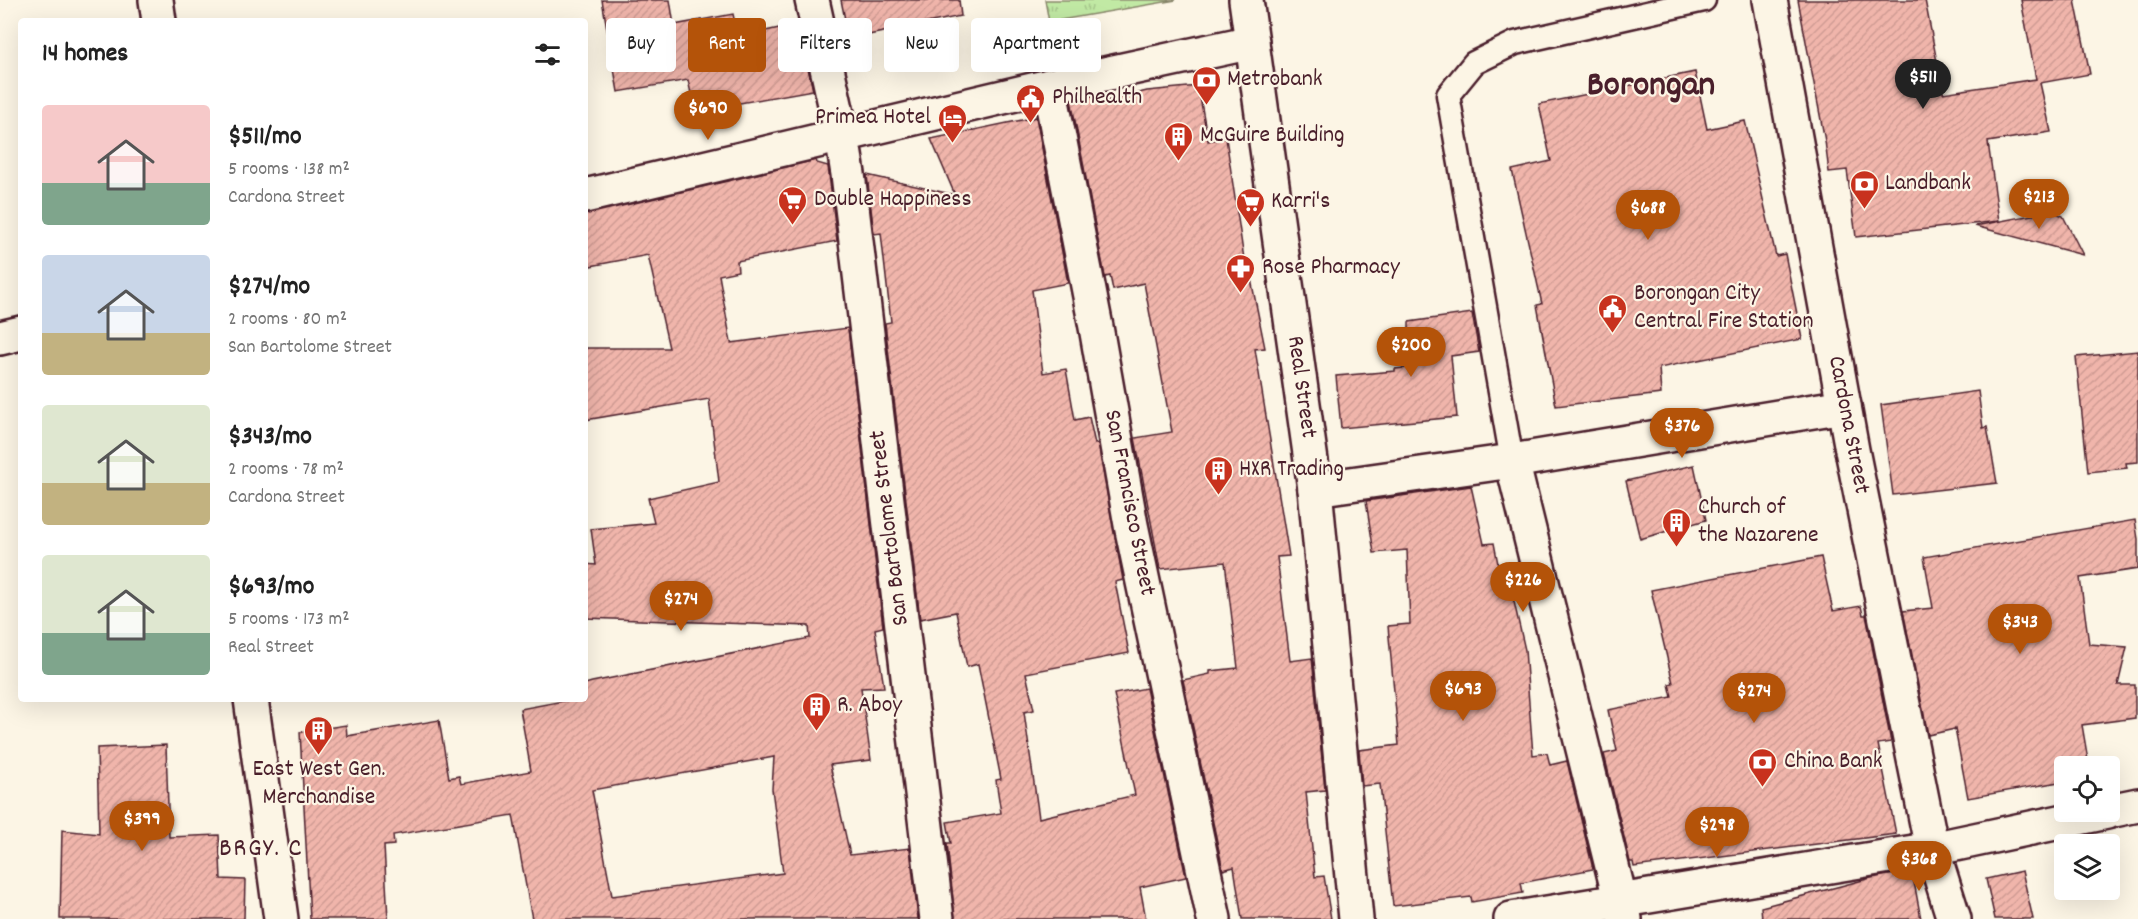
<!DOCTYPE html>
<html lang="en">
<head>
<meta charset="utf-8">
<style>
	:root { --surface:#fff; --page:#f2f2f2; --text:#222; --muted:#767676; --accent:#b45309 }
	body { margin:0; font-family:Dekko,sans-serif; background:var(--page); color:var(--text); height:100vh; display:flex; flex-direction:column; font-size:22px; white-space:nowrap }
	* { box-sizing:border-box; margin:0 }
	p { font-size:20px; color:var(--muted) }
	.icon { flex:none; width:33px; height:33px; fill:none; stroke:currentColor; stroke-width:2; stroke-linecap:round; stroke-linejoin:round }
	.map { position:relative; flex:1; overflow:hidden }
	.details { position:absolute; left:18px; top:18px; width:570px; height:684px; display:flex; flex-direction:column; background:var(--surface); border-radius:6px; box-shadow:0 6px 24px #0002 }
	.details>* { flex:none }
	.hud { position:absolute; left:606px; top:18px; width:570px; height:54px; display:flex; gap:12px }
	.tools { position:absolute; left:2054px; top:756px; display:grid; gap:12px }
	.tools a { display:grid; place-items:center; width:66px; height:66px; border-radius:6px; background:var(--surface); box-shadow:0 6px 24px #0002; font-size:30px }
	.price { position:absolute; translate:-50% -51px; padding:0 14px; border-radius:21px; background:var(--accent); color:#fff; font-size:20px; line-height:39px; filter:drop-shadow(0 2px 3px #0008) }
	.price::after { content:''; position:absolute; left:50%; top:36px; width:18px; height:14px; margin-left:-9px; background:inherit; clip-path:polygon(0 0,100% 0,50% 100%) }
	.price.selected { background:#222; color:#fff }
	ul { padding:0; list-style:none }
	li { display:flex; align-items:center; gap:18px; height:150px; padding:0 24px }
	li span { display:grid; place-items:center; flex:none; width:168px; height:120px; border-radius:6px; color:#555 }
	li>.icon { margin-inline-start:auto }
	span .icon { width:72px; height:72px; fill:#fffc; stroke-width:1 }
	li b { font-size:26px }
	h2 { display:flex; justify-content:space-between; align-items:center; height:72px; padding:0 24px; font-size:26px }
	.chip { padding:0 21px; border-radius:6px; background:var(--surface); box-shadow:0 6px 24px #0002; font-size:21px; line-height:54px }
	.chip.selected { background:var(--accent); color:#fff }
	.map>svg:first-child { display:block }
</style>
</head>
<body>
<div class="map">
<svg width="2138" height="919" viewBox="0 0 2138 919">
	<defs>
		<pattern id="park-tufts" width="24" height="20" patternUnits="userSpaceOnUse" patternTransform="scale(1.5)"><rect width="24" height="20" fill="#c1e9a4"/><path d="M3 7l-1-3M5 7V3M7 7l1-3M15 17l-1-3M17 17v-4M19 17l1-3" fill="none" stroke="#a7c78d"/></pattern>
		<pattern id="building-hatch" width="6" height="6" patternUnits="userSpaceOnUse" patternTransform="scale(1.5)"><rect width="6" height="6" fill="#f0b5ab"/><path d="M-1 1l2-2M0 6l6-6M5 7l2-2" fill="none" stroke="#cf9b93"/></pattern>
	</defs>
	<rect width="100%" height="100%" fill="#fcf5e5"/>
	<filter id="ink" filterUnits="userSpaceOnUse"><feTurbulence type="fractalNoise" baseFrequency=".0167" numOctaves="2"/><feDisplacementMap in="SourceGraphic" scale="12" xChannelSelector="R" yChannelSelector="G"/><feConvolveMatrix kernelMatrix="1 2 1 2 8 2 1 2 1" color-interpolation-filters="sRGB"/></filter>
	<g filter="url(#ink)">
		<polygon fill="url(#park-tufts)" stroke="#868468" stroke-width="1.5" points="1045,0 1176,0 1049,22"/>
		<g fill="url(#building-hatch)" stroke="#4a1f2b" stroke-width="1.5" fill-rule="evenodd">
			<polygon points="602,0 670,0 674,25 733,14 738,37 798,24 813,90 695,111 688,80 618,92"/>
			<polygon points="841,0 959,0 961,16 849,39"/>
			<polygon points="1798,0 1925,0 1943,93 2036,79 2021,0 2075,0 2090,74 2040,83 2051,132 1988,142 1999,221 1856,237 1847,170 1829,172 1825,141"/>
			<polygon points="1695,72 1707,129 1745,121 1776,256 1785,254 1802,339 1659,368 1661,394 1556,406 1537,305 1542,304 1512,170 1551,161 1539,104"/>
			<polygon points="1198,86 1208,141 1226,138 1247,279 1251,279 1265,348 1255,349 1289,556 1277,557 1290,661 1312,658 1325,790 1306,792 1315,877 1324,876 1331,919 1242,919 1234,867 1223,870 1183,680 1210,674 1210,671 1238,668 1225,562 1160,569 1135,438 1172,432 1144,283 1113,290 1110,276 1105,277 1071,100 1105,93 1106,101 1147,91"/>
			<polygon points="1036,117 1068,283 1032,290 1043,373 1066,369 1075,420 1089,417 1095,444 1098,443 1123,580 1115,582 1129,653 1026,673 1034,710 1024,712 1039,818 1135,795 1114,694 1146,688 1186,877 1140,887 1146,919 955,919 947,843 951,843 947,822 1001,813 996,780 1001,779 978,664 967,667 956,612 920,619 885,323 891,322 881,233 874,234 867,175 955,195 931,139"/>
			<path d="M816 160 817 163 828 166 837 241 737 261 738 271 719 275 731 343 848 328 883 627 875 629 884 687 861 688 871 760 830 765 850 855 910 848 918 919H532L513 815 393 835 394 845 384 846 388 919H310L300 732 346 725 347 736 439 720 449 778 459 776 461 784 531 771 520 709 574 699H585V684L592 682 810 638 809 626 585 618V564L596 565 591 529 654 523 648 498 719 482 709 399 585 420V348H669L648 255 585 267V214ZM774 757 772 789 783 873 612 896 592 790Z"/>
			<polygon points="2052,211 2063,216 2083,255 1975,226"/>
			<polygon points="1472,313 1479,352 1451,356 1457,417 1341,428 1336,376 1395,371 1395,369 1412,367 1406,330 1409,329 1409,322"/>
			<polygon points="2138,351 2138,462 2126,463 2127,468 2088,472 2076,357"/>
			<polygon points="1978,391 1983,428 1987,427 1997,483 1893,495 1881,405"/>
			<polygon points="1694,465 1706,520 1640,539 1626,481"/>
			<polygon points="1471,486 1484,544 1494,543 1504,595 1512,593 1525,650 1533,755 1547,753 1550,765 1567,761 1593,869 1521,883 1523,893 1472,902 1471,897 1393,906 1380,784 1362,786 1359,750 1399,745 1388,626 1410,624 1407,550 1374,553 1366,501"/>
			<polygon points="2135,520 2138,539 2138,569 2080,578 2089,644 2127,647 2118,685 2135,685 2135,718 2082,725 2089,766 2064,766 2064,781 1968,798 1955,729 1928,735 1903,611 1933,608 1924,557"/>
			<polygon points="1821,557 1833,611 1861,606 1863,615 1866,615 1891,742 1878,744 1896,834 1634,867 1633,862 1630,862 1604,754 1617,751 1608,710 1672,697 1669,684 1673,683 1651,590"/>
			<polygon points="166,745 169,837 219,835 221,879 245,880 244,919 60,919 62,830 99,834 97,748"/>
			<polygon points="1912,871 1921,919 1762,919 1761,907 1871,878"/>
			<polygon points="2022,871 2033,919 1995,919 1986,879"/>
		</g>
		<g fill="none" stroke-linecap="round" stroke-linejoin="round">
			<defs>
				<polyline id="lane" points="1512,461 1448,95 1474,63 1515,43 1704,0"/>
				<g id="street">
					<polyline points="156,0 159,21"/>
					<polyline points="812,0 842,136 848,174 937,919"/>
					<polyline points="1770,0 1852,450 1932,849 1954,919"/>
					<polyline points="1049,86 1096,327 1131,525 1214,919"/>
					<polyline points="585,196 1049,86 1252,42"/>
					<polyline points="0,338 21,333"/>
					<polyline points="1512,461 1844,406"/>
					<polyline points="1315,489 1512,461 1625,919"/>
					<polyline points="251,699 281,919"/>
				</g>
				<g id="secondary">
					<polyline points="2109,811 2138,805"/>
					<polyline points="1511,919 1932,849 2107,812"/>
				</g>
				<polyline id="primary" points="1246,0 1315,489 1356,919"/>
			</defs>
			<use href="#lane" stroke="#4a1f2b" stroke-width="27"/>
			<use href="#street" stroke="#4a1f2b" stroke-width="38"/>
			<use href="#secondary" stroke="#4a1f2b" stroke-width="38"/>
			<use href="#primary" stroke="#4a1f2b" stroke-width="38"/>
			<use href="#lane" stroke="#fcf5e5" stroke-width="22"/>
			<use href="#street" stroke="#fcf5e5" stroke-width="33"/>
			<use href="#secondary" stroke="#fcf5e5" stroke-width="33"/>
			<use href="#primary" stroke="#fcf5e5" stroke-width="33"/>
		</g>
	</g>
	<defs>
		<symbol id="bank-pin" viewBox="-11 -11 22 30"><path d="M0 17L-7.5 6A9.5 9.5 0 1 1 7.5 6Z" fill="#c8321e" stroke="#fcf5e5"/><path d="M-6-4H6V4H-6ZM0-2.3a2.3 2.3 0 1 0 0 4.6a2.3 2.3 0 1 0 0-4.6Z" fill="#fff"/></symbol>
		<symbol id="civic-pin" viewBox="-11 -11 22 30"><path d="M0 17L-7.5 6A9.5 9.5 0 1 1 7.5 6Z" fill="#c8321e" stroke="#fcf5e5"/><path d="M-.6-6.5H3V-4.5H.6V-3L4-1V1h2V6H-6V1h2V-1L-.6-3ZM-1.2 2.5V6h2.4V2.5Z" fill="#fff"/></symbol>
		<symbol id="hotel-pin" viewBox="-11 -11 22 30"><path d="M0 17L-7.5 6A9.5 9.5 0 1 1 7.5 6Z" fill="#c8321e" stroke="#fcf5e5"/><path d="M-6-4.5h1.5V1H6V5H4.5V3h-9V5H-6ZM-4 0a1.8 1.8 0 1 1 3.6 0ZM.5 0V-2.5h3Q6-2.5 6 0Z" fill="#fff"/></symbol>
		<symbol id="building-pin" viewBox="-11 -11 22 30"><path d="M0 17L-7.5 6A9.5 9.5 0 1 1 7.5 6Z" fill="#c8321e" stroke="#fcf5e5"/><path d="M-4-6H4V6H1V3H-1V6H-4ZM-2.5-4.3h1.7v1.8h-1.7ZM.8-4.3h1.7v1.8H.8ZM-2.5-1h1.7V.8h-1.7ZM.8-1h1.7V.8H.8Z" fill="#fff"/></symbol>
		<symbol id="supermarket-pin" viewBox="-11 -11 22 30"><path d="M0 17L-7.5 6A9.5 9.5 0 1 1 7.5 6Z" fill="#c8321e" stroke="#fcf5e5"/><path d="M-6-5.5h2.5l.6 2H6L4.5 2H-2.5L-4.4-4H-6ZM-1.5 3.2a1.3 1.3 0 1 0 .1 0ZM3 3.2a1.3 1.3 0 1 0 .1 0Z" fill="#fff"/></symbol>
		<symbol id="pharmacy-pin" viewBox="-11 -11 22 30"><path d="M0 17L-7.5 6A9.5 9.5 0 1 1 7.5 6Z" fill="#c8321e" stroke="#fcf5e5"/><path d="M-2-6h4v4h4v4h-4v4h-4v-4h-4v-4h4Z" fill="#fff"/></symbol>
	</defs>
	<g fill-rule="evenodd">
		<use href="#bank-pin" x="1190" y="64" width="33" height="45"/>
		<use href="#civic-pin" x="1014" y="82" width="33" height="45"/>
		<use href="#hotel-pin" x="936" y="102" width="33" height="45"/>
		<use href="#building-pin" x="1162" y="120" width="33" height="45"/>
		<use href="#bank-pin" x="1848" y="168" width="33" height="45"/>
		<use href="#supermarket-pin" x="776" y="184" width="33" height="45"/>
		<use href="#supermarket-pin" x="1234" y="186" width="33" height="45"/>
		<use href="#pharmacy-pin" x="1224" y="252" width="33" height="45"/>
		<use href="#civic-pin" x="1596" y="292" width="33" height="45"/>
		<use href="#building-pin" x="1202" y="454" width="33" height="45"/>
		<use href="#building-pin" x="1660" y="506" width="33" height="45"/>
		<use href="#building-pin" x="800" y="690" width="33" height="45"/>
		<use href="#building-pin" x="302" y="714" width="33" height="45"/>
		<use href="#bank-pin" x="1746" y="746" width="33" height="45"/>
	</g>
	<g text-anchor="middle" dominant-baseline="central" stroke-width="4.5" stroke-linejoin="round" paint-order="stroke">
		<g font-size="24" fill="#4a1f2b" stroke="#fcf5e5" text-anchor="start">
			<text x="1227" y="80">Metrobank</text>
			<text x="1052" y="98">Philhealth</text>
			<text x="931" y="118" text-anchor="end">Primea Hotel</text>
			<text x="1200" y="136">McGuire Building</text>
			<text x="1885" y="184">Landbank</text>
			<text x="814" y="200">Double Happiness</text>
			<text x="1271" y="202">Karri's</text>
			<text x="1262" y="268">Rose Pharmacy</text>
			<text x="1634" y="294">Borongan City<tspan x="1634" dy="28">Central Fire Station</tspan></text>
			<text x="1239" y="470">HXR Trading</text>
			<text x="1698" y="508">Church of<tspan x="1698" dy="28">the Nazarene</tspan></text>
			<text x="837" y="706">R. Aboy</text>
			<text x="1784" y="762">China Bank</text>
			<text x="319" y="770" text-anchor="middle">East West Gen.<tspan x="319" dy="28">Merchandise</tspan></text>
		</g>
		<g font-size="24" fill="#4a1f2b" stroke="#fcf5e5">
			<text transform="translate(1301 387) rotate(82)">Real Street</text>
			<text transform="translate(1848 425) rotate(79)">Cardona Street</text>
			<text transform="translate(1129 503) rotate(79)">San Francisco Street</text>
			<text transform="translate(890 528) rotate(-97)">San Bartolome Street</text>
		</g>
		<g font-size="27" letter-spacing="1.5" fill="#4a1f2b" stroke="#fcf5e5">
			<text x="261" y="849">BRGY. C</text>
		</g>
		<g font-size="36" font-weight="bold" fill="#4a1f2b" stroke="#fcf5e5">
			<text x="1651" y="87">Borongan</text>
		</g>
	</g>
</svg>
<div class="tools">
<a><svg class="icon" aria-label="locate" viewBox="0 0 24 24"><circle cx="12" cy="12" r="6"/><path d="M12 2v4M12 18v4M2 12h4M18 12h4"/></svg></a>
<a><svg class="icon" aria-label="layers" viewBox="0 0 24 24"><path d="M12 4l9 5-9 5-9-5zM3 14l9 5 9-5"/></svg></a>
</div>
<b class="price selected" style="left:1923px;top:110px">$511</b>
<b class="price" style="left:708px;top:141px">$690</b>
<b class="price" style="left:2039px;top:230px">$213</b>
<b class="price" style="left:1648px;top:241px">$688</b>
<b class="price" style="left:1411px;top:378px">$200</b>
<b class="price" style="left:1682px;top:459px">$376</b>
<b class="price" style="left:1523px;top:613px">$226</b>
<b class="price" style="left:681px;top:632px">$274</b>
<b class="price" style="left:2020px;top:655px">$343</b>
<b class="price" style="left:1463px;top:722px">$693</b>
<b class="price" style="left:1754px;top:724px">$274</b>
<b class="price" style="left:142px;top:852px">$399</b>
<b class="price" style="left:1717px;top:858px">$298</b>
<b class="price" style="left:1919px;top:892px">$368</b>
<div class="hud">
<a class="chip">Buy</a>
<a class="chip selected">Rent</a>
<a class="chip">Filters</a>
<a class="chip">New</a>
<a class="chip">Apartment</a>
</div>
<section class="details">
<h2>14 homes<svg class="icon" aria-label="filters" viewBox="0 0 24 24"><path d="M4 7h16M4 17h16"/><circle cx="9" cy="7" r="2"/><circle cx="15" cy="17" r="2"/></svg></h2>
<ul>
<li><span style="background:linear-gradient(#f6c9c9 65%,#7fa58c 0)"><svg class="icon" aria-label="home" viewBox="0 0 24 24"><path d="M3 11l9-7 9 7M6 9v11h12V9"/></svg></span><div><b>$511/mo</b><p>5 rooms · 138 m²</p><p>Cardona Street</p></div></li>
<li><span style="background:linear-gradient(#c9d6e8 65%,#c2b280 0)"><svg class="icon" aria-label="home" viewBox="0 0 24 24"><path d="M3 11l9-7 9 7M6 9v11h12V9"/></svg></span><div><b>$274/mo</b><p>2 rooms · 80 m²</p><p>San Bartolome Street</p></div></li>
<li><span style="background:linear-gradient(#dfe7d0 65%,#c2b280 0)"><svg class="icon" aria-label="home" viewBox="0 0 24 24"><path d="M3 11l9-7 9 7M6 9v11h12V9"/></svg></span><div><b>$343/mo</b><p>2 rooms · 78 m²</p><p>Cardona Street</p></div></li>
<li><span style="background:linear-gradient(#dfe7d0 65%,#7fa58c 0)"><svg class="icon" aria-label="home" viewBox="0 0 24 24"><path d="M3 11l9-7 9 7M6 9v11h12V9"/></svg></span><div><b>$693/mo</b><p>5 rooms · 173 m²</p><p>Real Street</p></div></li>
</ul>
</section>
</div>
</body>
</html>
